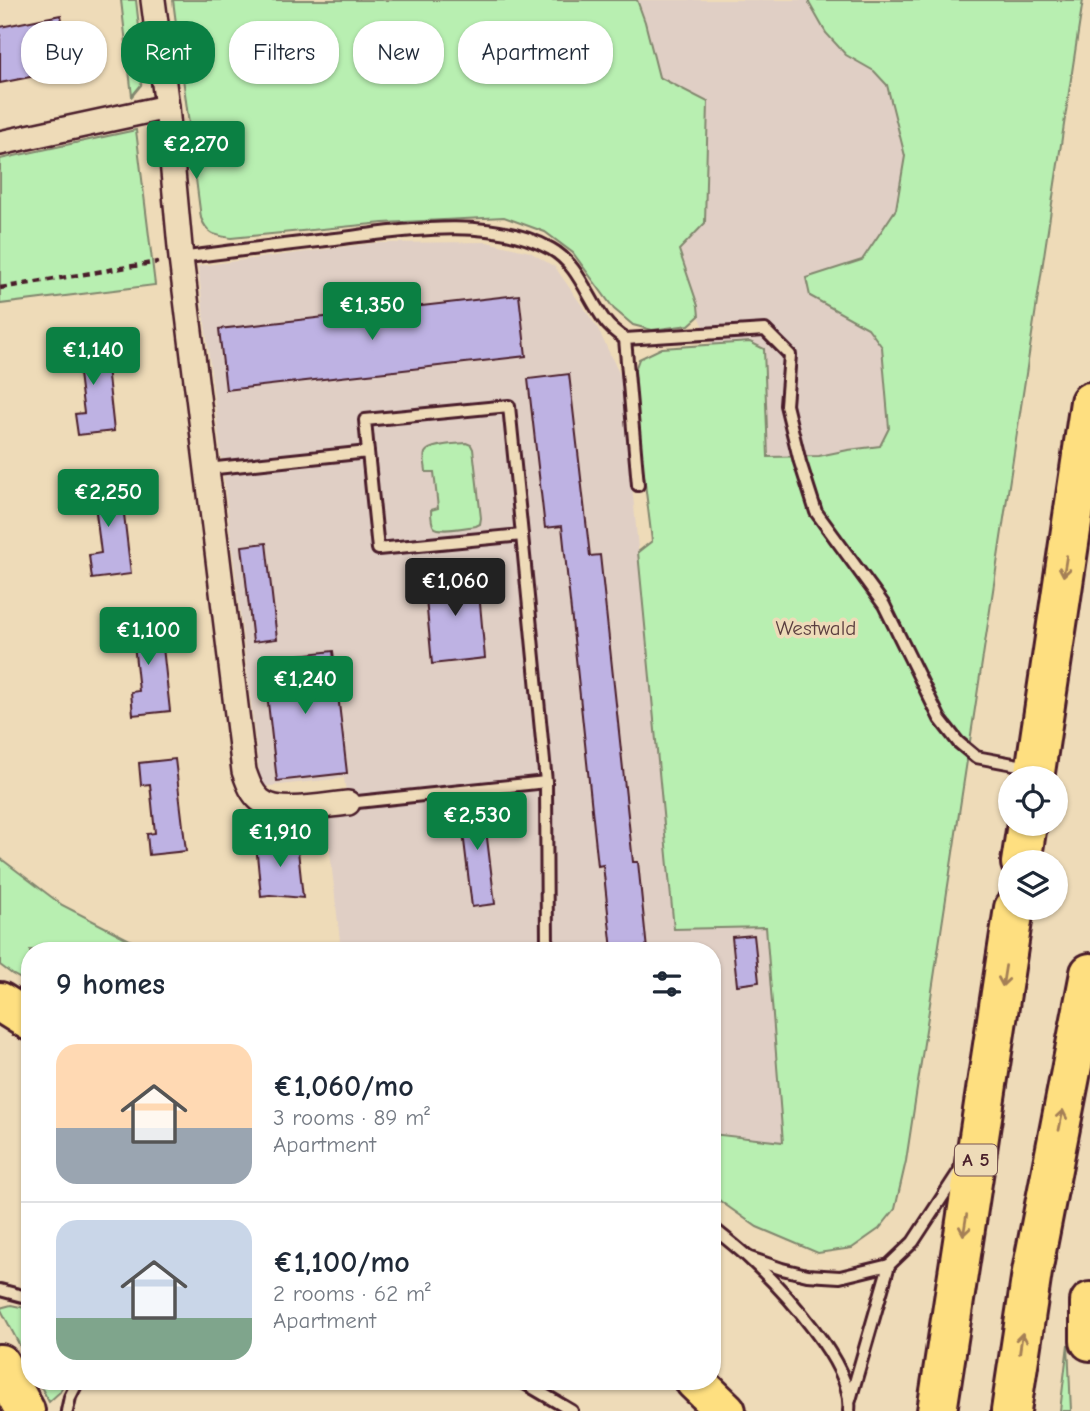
<!DOCTYPE html>
<html lang="en">
<head>
<meta charset="utf-8">
<style>
	:root { --surface:#fff; --page:#f2f2f3; --text:#1f2937; --muted:#747a83; --line:#e0e1e3; --accent:#0b8043 }
	body { margin:0; font-family:"Comic Neue",sans-serif; background:var(--page); color:var(--text); height:100vh; display:flex; flex-direction:column; font-size:26px; white-space:nowrap }
	* { box-sizing:border-box; margin:0 }
	p { font-size:23px; color:var(--muted) }
	.icon { flex:none; width:38px; height:38px; fill:none; stroke:currentColor; stroke-width:2; stroke-linecap:round; stroke-linejoin:round }
	.map { position:relative; flex:1; overflow:hidden }
	.side { position:absolute; left:21px; top:942px; width:700px; height:448px; display:flex; flex-direction:column; background:var(--surface); border-radius:28px; box-shadow:0 2px 5px #0004 }
	.side>* { flex:none }
	.hud { position:absolute; left:21px; top:21px; width:700px; height:63px; display:flex; gap:14px }
	.buttons { position:absolute; left:998px; top:766px; display:grid; gap:14px }
	.buttons a { display:grid; place-items:center; width:70px; height:70px; border-radius:50%; background:var(--surface); box-shadow:0 2px 5px #0004; font-size:35px }
	.price { position:absolute; translate:-50% -60px; padding:0 16px; border-radius:7px; background:var(--accent); color:#fff; font-size:23px; line-height:46px; filter:drop-shadow(0 2px 4px #0008) }
	.price::after { content:''; position:absolute; left:50%; top:42px; width:21px; height:16px; margin-left:-10px; background:inherit; clip-path:polygon(0 0,100% 0,50% 100%) }
	.price.selected { background:#222; color:#fff }
	ul { padding:0; list-style:none }
	li { display:flex; align-items:center; gap:21px; height:175px; padding:0 35px }
	li+li { border-top:2px solid var(--line) }
	li span { display:grid; place-items:center; flex:none; width:196px; height:140px; border-radius:21px; color:#555 }
	li>.icon { margin-inline-start:auto }
	span .icon { width:84px; height:84px; fill:#fffc; stroke-width:1 }
	li b { font-size:30px }
	h2 { display:flex; justify-content:space-between; align-items:center; height:84px; padding:0 35px; font-size:30px }
	.tag { padding:0 24px; border-radius:28px; background:var(--surface); box-shadow:0 2px 5px #0004; font-size:24px; line-height:63px }
	.tag.selected { background:var(--accent); color:#fff }
	.map>svg:first-child { display:block }
</style>
</head>
<body>
<div class="map">
<svg width="1090" height="1411" viewBox="0 0 1090 1411">
	<rect width="100%" height="100%" fill="#eedbb8"/>
	<filter id="ink" filterUnits="userSpaceOnUse"><feTurbulence type="fractalNoise" baseFrequency=".0143" numOctaves="2"/><feDisplacementMap in="SourceGraphic" scale="14" xChannelSelector="R" yChannelSelector="G"/><feConvolveMatrix kernelMatrix="1 2 1 2 8 2 1 2 1" color-interpolation-filters="sRGB"/></filter>
	<g filter="url(#ink)">
		<g fill="#e0cfc5">
			<polygon points="637,0 809,0 809,3 846,55 874,71 887,85 905,156 896,209 862,260 807,278 810,296 868,328 882,347 889,428 880,446 848,450 819,456 768,457 764,349 750,342 712,345 699,316 698,306 678,250 659,77 645,22"/>
			<polygon points="487,242 530,252 555,267 597,327 622,379 674,928 766,926 783,1142 712,1134 712,950 341,950 326,816 349,814 344,778 261,787 198,266 373,243"/>
		</g>
		<g fill="#b8efb1" stroke="#81876e" stroke-width="2">
			<polygon points="121,0 136,0 144,72 141,85 132,96"/>
			<path d="M173 0H637L645 22 659 77 708 102 705 223 679 250 698 306 699 316 689 325 652 330 633 325 614 309 573 253 545 232 504 217 383 223 231 238C214 235 208 235 201 218Z"/>
			<polygon points="809,0 1083,0 906,1161 895,1209 879,1229 852,1248 818,1253 757,1227 720,1201 712,1193 712,1134 783,1142 766,927 674,929 638,552 652,541 639,434 635,370 639,359 662,348 750,342 764,349 768,457 819,456 848,450 880,446 889,428 882,347 868,328 810,296 806,278 862,260 896,209 905,156 887,85 874,71 846,55 826,33 809,3"/>
			<polygon points="136,130 155,285 0,304 0,159"/>
			<path d="M466 443 471 445 473 449 481 518 480 524 476 526C467 527 440 533 434 527 431 523 431 515 431 510L438 508 434 472H426C426 467 423 458 425 453 429 444 457 444 466 443Z"/>
			<polygon points="0,858 62,905 149,950 30,950 30,984 12,974 0,965"/>
			<polygon points="11,1305 30,1309 30,1365 0,1308"/>
			<polygon points="1068,1344 1071,1411 1060,1411"/>
			<polygon points="38,1381 65,1381 60,1392 49,1402"/>
		</g>
		<g fill="#beb2e3" stroke="#4a1f2b" stroke-width="2">
			<polygon points="61,15 70,61 53,64 55,72 0,83 0,27"/>
			<polygon points="519,295 526,356 226,390 219,329"/>
			<polygon points="104,340 114,431 78,435 75,414 84,413 78,366 70,367 68,345"/>
			<polygon points="569,374 590,556 600,555 633,862 638,862 647,950 612,950 603,865 598,866 562,526 545,528 528,379"/>
			<polygon points="120,480 131,574 92,579 89,555 101,553 95,505 83,507 81,484"/>
			<polygon points="266,543 277,639 253,642 242,546"/>
			<polygon points="477,571 485,658 432,664 424,577"/>
			<polygon points="160,620 170,711 133,715 131,692 139,691 134,644 125,645 123,624"/>
			<polygon points="333,651 347,773 277,781 263,659"/>
			<polygon points="175,759 186,851 149,855 147,834 155,833 150,784 141,785 139,763"/>
			<polygon points="482,797 495,904 472,907 459,799"/>
			<polygon points="297,841 303,898 270,895 261,896 256,844"/>
			<polygon points="754,935 759,982 737,985 732,937"/>
		</g>
		<g fill="none" stroke-linecap="round" stroke-linejoin="round">
			<defs>
				<g id="lane">
					<path d="M181 258C232 251 283 245 335 239 400 231 491 215 551 249 578 264 587 297 605 321 610 328 618 334 625 339L765 330 790 355 786 405 800 462 816 512 884 605 940 719 958 742 976 757 1029 767"/>
					<polyline points="625,339 638,485"/>
					<polyline points="368,452 365,420 509,406 522,535"/>
					<polyline points="207,469 368,452 378,549 522,535 546,782 547,950"/>
					<polyline points="348,803 546,782"/>
					<path d="M712 1227C725 1238 738 1248 750 1259 782 1289 855 1366 849 1411"/>
					<polyline points="750,1258 782,1269 807,1275 840,1277 889,1265 913,1242 960,1170"/>
					<polyline points="0,1290 30,1298"/>
					<polyline points="521,1381 572,1411"/>
					<polyline points="850,1400 889,1265"/>
					<polyline points="67,1411 70,1397 78,1381"/>
				</g>
				<g id="street">
					<path d="M153 0 167 107 181 258 244 771C248 782 251 792 260 800 278 816 325 805 348 803"/>
					<polyline points="0,143 167,107"/>
				</g>
				<g id="highway">
					<polyline points="1034,779 1090,402"/>
					<polyline points="1021,863 1027,824"/>
					<polyline points="0,1002 30,1021"/>
					<polyline points="1090,1302 1090,1341"/>
					<polyline points="0,1364 25,1411"/>
					<polyline points="695,1381 726,1411"/>
					<polyline points="937,1411 1014,908"/>
					<polyline points="1011,1411 1032,1272 1090,973"/>
				</g>
			</defs>
			<use href="#lane" stroke="#4a1f2b" stroke-width="16"/>
			<use href="#street" stroke="#4a1f2b" stroke-width="28"/>
			<use href="#highway" stroke="#4a1f2b" stroke-width="44"/>
			<polyline stroke="#4a1f2b" stroke-width="4.5" stroke-dasharray="7 5" stroke-linecap="butt" points="0,288 158,262"/>
			<use href="#lane" stroke="#eedbb8" stroke-width="10"/>
			<use href="#street" stroke="#eedbb8" stroke-width="23"/>
			<use href="#highway" stroke="#fedf80" stroke-width="38"/>
		</g>
		<defs><path id="oneway-shaft" d="M-6 0H5M1.5-3L5.5 0L1.5 3" fill="none" stroke-width="1.6" stroke-linecap="round" stroke-linejoin="round" transform="scale(1.75)"/></defs>
		<g stroke="#a47f56">
			<use href="#oneway-shaft" transform="translate(1065 566) rotate(99)"/>
			<use href="#oneway-shaft" transform="translate(1004 976) rotate(99)"/>
			<use href="#oneway-shaft" transform="translate(1061 1120) rotate(-79)"/>
			<use href="#oneway-shaft" transform="translate(965 1225) rotate(99)"/>
			<use href="#oneway-shaft" transform="translate(1021 1343) rotate(-82)"/>
		</g>
	</g>
	<g text-anchor="middle" dominant-baseline="central" stroke-width="7" stroke-linejoin="round" paint-order="stroke">
		<rect fill="#eedbb8" stroke="#7b5755" stroke-width="2" x="955" y="1144.5" width="42" height="31" rx="5"/>
		<g font-size="19" font-weight="bold" fill="#4a1f2b">
			<text x="976" y="1160">A 5</text>
		</g>
		<g font-size="21" fill="#5a3e3f" stroke="#eedbb8">
			<text x="816" y="628">Westwald</text>
		</g>
	</g>
</svg>
<div class="buttons">
<a><svg class="icon" aria-label="locate" viewBox="0 0 24 24"><circle cx="12" cy="12" r="6"/><path d="M12 2v4M12 18v4M2 12h4M18 12h4"/></svg></a>
<a><svg class="icon" aria-label="layers" viewBox="0 0 24 24"><path d="M12 4l9 5-9 5-9-5zM3 14l9 5 9-5"/></svg></a>
</div>
<b class="price" style="left:196px;top:181px">€2,270</b>
<b class="price" style="left:372px;top:342px">€1,350</b>
<b class="price" style="left:93px;top:387px">€1,140</b>
<b class="price" style="left:108px;top:529px">€2,250</b>
<b class="price selected" style="left:455px;top:618px">€1,060</b>
<b class="price" style="left:148px;top:667px">€1,100</b>
<b class="price" style="left:305px;top:716px">€1,240</b>
<b class="price" style="left:477px;top:852px">€2,530</b>
<b class="price" style="left:280px;top:869px">€1,910</b>
<div class="hud">
<a class="tag">Buy</a>
<a class="tag selected">Rent</a>
<a class="tag">Filters</a>
<a class="tag">New</a>
<a class="tag">Apartment</a>
</div>
<section class="side">
<h2>9 homes<svg class="icon" aria-label="filters" viewBox="0 0 24 24"><path d="M4 7h16M4 17h16"/><circle cx="9" cy="7" r="2"/><circle cx="15" cy="17" r="2"/></svg></h2>
<ul>
<li><span style="background:linear-gradient(#ffd9b3 60%,#9aa5b1 0)"><svg class="icon" aria-label="home" viewBox="0 0 24 24"><path d="M3 11l9-7 9 7M6 9v11h12V9"/></svg></span><div><b>€1,060/mo</b><p>3 rooms · 89 m²</p><p>Apartment</p></div></li>
<li><span style="background:linear-gradient(#c9d6e8 70%,#7fa58c 0)"><svg class="icon" aria-label="home" viewBox="0 0 24 24"><path d="M3 11l9-7 9 7M6 9v11h12V9"/></svg></span><div><b>€1,100/mo</b><p>2 rooms · 62 m²</p><p>Apartment</p></div></li>
</ul>
</section>
</div>
</body>
</html>
